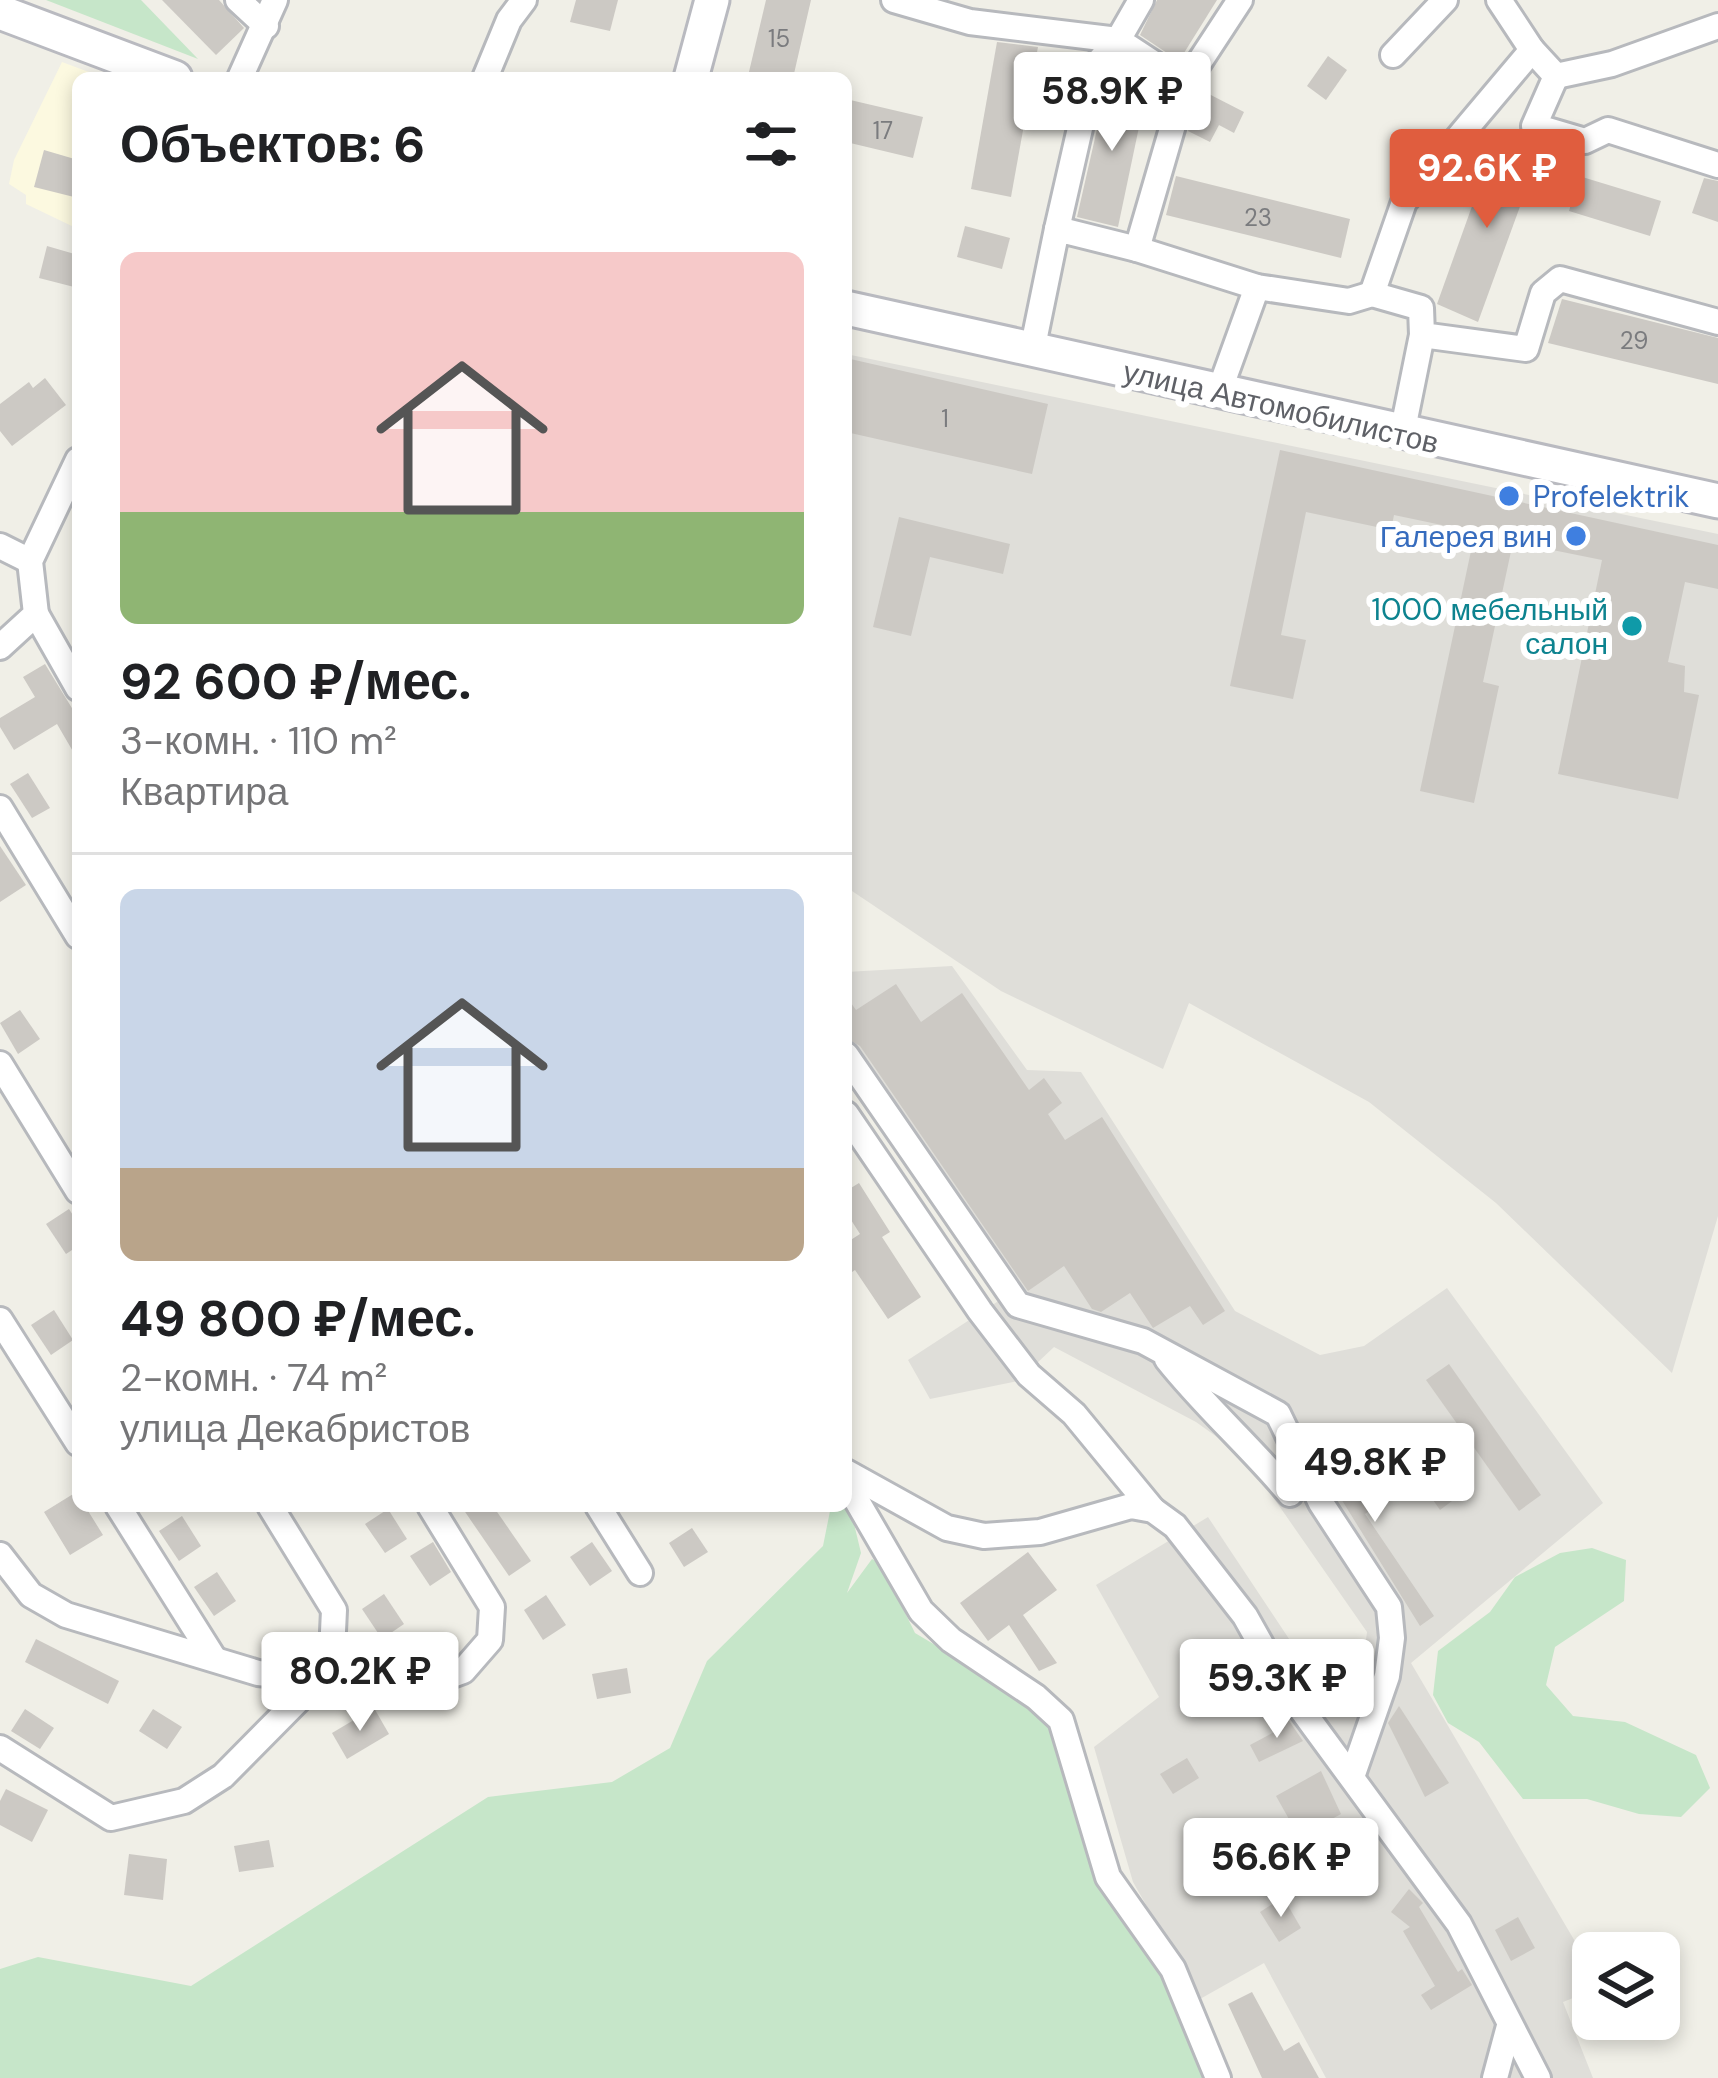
<!DOCTYPE html>
<html lang="ru">
<head>
<meta charset="utf-8">
<style>
	:root { --surface:#fff; --page:#f6f6f6; --text:#202124; --muted:#757577; --line:#e0e0e0; --accent:#e05d3e }
	body { margin:0; font-family:"DM Sans",sans-serif; background:var(--page); color:var(--text); height:100vh; display:flex; flex-direction:column; font-size:45px; white-space:nowrap }
	* { box-sizing:border-box; margin:0 }
	p { font-size:39px; color:var(--muted) }
	.icon { flex:none; width:66px; height:66px; fill:none; stroke:currentColor; stroke-width:2; stroke-linecap:round; stroke-linejoin:round }
	.map { position:relative; flex:1; overflow:hidden }
	.sheet { position:absolute; left:72px; top:72px; width:780px; height:1440px; display:flex; flex-direction:column; background:var(--surface); border-radius:18px; box-shadow:0 6px 18px #0003 }
	.sheet>* { flex:none }
	.controls { position:absolute; left:1572px; top:1932px; display:grid; gap:24px }
	.controls a { display:grid; place-items:center; width:108px; height:108px; border-radius:18px; background:var(--surface); box-shadow:0 6px 18px #0003; font-size:60px }
	.price { position:absolute; translate:-50% -102px; padding:0 27px; border-radius:12px; background:#fff; color:#222; font-size:39px; line-height:78px; filter:drop-shadow(0 3px 6px #0008) }
	.price::after { content:''; position:absolute; left:50%; top:72px; width:36px; height:27px; margin-left:-18px; background:inherit; clip-path:polygon(0 0,100% 0,50% 100%) }
	.price.active { background:var(--accent); color:#fff }
	ul { padding:0; list-style:none }
	li { display:grid; align-content:center; gap:24px; height:636px; padding:0 48px }
	li+li { border-top:3px solid var(--line) }
	li span { display:grid; place-items:center; height:372px; border-radius:18px; color:#555 }
	li>.icon { margin-inline-start:auto }
	span .icon { width:216px; height:216px; fill:#fffc; stroke-width:1 }
	li b { font-size:51px }
	h2 { display:flex; justify-content:space-between; align-items:center; height:144px; padding:0 48px; font-size:51px }
	.map>svg:first-child { display:block }
</style>
</head>
<body>
<div class="map">
<svg width="1718" height="2078" viewBox="0 0 1718 2078">
	<rect width="100%" height="100%" fill="#f0efe7"/>
	<polygon fill="#fcf9e0" points="62,62 105,78 78,78 78,229 26,204 26,195 9,184 14,160"/>
	<g fill="#dfded9">
		<polygon points="846,354 1718,534 1718,1216 1672,1373 1496,1203 1369,1102 1189,1003 1163,1069 1001,991 846,887"/>
		<polygon points="952,966 1027,1070 1081,1072 1235,1311 1320,1355 1364,1346 1447,1288 1603,1503 1411,1663 1593,1972 1593,1990 1563,2002 1593,2078 1326,2078 1264,1963 1200,1999 1133,1882 1094,1747 1159,1697 1096,1585 1208,1517 1335,1708 1359,1694 1367,1632 1245,1457 1196,1422 1054,1347 1018,1381 930,1399 908,1360 1000,1300 846,1067 846,972"/>
	</g>
	<g fill="#c6e6c9">
		<polygon points="46,0 141,0 198,59"/>
		<polygon points="846,1490 861,1553 847,1593 872,1559 881,1564 915,1633 1014,1692 1057,1727 1099,1880 1115,1910 1157,1960 1211,2078 0,2078 0,1969 38,1957 191,1986 488,1797 612,1782 670,1748 707,1661 823,1546 831,1506 846,1506"/>
		<polygon points="1592,1548 1626,1560 1624,1601 1555,1647 1546,1685 1573,1716 1625,1722 1696,1755 1710,1788 1681,1817 1639,1814 1587,1799 1523,1799 1479,1742 1448,1723 1433,1695 1438,1651 1490,1612 1515,1577 1560,1553"/>
	</g>
	<g fill="#ccc9c4">
		<polygon points="162,0 219,0 244,28 216,55"/>
		<polygon points="576,0 618,0 610,31 570,22"/>
		<polygon points="766,0 811,0 793,78 748,76"/>
		<polygon points="1157,0 1217,0 1179,61 1140,35"/>
		<polygon points="997,42 1038,47 1011,197 971,189"/>
		<polygon points="1328,56 1347,70 1326,100 1307,86"/>
		<polygon points="1108,81 1147,89 1118,227 1077,217"/>
		<polygon points="1205,92 1244,112 1234,133 1219,125 1210,142 1188,131"/>
		<polygon points="846,99 923,117 913,158 846,142"/>
		<polygon points="1495,142 1538,157 1478,322 1437,304"/>
		<polygon points="44,150 78,160 78,198 34,187"/>
		<polygon points="1176,176 1350,219 1341,258 1166,215"/>
		<polygon points="1579,176 1661,201 1650,236 1569,211"/>
		<polygon points="1704,178 1718,181 1718,222 1692,213"/>
		<polygon points="965,226 1010,238 1002,269 957,257"/>
		<polygon points="47,246 78,255 78,288 39,278"/>
		<polygon points="1562,299 1718,338 1718,384 1548,343"/>
		<polygon points="846,358 1048,404 1032,474 846,432"/>
		<polygon points="45,378 66,405 12,446 0,431 0,404 29,382 33,388"/>
		<polygon points="1280,450 1718,545 1718,589 1685,582 1668,662 1685,666 1684,692 1699,695 1678,799 1558,774 1602,560 1513,542 1483,682 1499,686 1474,803 1420,791 1475,532 1394,515 1391,530 1306,512 1281,635 1306,640 1293,699 1230,686"/>
		<polygon points="899,517 1010,544 1003,574 930,557 911,636 873,627"/>
		<polygon points="45,664 78,718 78,760 57,724 14,750 0,727 0,718 35,697 23,677"/>
		<polygon points="28,773 50,808 32,818 10,784"/>
		<polygon points="0,846 26,885 0,902"/>
		<polygon points="896,984 921,1022 962,993 1029,1090 1044,1078 1062,1103 1048,1114 1065,1140 1102,1117 1225,1311 1203,1325 1190,1306 1153,1328 1130,1293 1101,1312 1092,1309 1064,1266 1028,1291 860,1046 846,1038 846,996 856,1010"/>
		<polygon points="20,1010 40,1039 18,1054 0,1023"/>
		<polygon points="859,1183 890,1232 882,1237 921,1297 888,1319 855,1270 846,1276 846,1243 860,1234 846,1212 846,1191"/>
		<polygon points="69,1209 78,1223 78,1246 66,1254 46,1224"/>
		<polygon points="54,1310 73,1340 51,1355 31,1325"/>
		<polygon points="1449,1364 1541,1495 1519,1511 1426,1380"/>
		<polygon points="1418,1442 1456,1498 1440,1510 1401,1454"/>
		<polygon points="1363,1454 1392,1496 1365,1514 1434,1616 1420,1626 1325,1473 1334,1467 1337,1472"/>
		<polygon points="78,1491 78,1506 85,1506 103,1535 70,1555 44,1512"/>
		<polygon points="461,1506 493,1506 531,1561 509,1576"/>
		<polygon points="388,1509 407,1539 385,1553 365,1524"/>
		<polygon points="182,1516 201,1546 179,1561 159,1531"/>
		<polygon points="692,1528 708,1552 684,1567 669,1543"/>
		<polygon points="433,1542 451,1572 430,1586 410,1556"/>
		<polygon points="592,1542 612,1571 590,1586 570,1557"/>
		<polygon points="1028,1552 1057,1590 1023,1615 1057,1663 1039,1671 1009,1625 988,1641 960,1603"/>
		<polygon points="217,1572 236,1601 214,1616 194,1587"/>
		<polygon points="384,1594 404,1624 382,1639 362,1609"/>
		<polygon points="546,1595 566,1625 543,1640 524,1610"/>
		<polygon points="36,1639 119,1681 108,1704 25,1662"/>
		<polygon points="627,1668 631,1693 597,1699 592,1674"/>
		<polygon points="1399,1706 1449,1783 1425,1797 1388,1723"/>
		<polygon points="374,1708 389,1734 347,1759 332,1733"/>
		<polygon points="25,1709 54,1728 40,1749 11,1731"/>
		<polygon points="153,1709 182,1727 167,1749 139,1731"/>
		<polygon points="1287,1718 1303,1741 1259,1762 1250,1745 1278,1730 1275,1726"/>
		<polygon points="1187,1758 1199,1778 1173,1794 1160,1774"/>
		<polygon points="1321,1771 1341,1814 1299,1837 1276,1796"/>
		<polygon points="6,1789 48,1810 32,1842 0,1825 0,1801"/>
		<polygon points="269,1840 274,1867 239,1872 234,1846"/>
		<polygon points="129,1854 167,1859 163,1900 124,1895"/>
		<polygon points="1409,1889 1423,1903 1419,1907 1458,1972 1462,1969 1472,1985 1431,2010 1421,1995 1435,1986 1403,1931 1410,1927 1391,1912"/>
		<polygon points="1283,1897 1301,1928 1279,1942 1260,1912"/>
		<polygon points="1518,1917 1535,1948 1511,1961 1495,1930"/>
		<polygon points="1252,1992 1284,2051 1299,2042 1319,2078 1262,2078 1228,2004"/>
	</g>
	<g fill="none" stroke-linecap="round" stroke-linejoin="round">
		<defs>
			<g id="street">
				<polyline points="238,0 266,26"/>
				<polyline points="894,0 970,22 1118,40 1185,84"/>
				<polyline points="1532,50 1556,76 1534,126 1585,141 1608,130 1718,165"/>
				<polyline points="1393,55 1445,0"/>
				<polyline points="1556,76 1612,64 1718,26"/>
				<polyline points="240,78 275,0"/>
				<polyline points="485,78 509,20 524,0"/>
				<polyline points="1057,229 1094,67 1118,40 1141,0"/>
				<polyline points="1137,249 1257,287 1349,301 1372,294 1421,308 1422,335 1526,349 1543,293 1560,279 1718,322"/>
				<polyline points="1372,294 1404,202 1532,50 1499,0"/>
				<polyline points="1032,351 1057,229 1137,249 1185,84 1240,0"/>
				<polyline points="1219,392 1257,287"/>
				<polyline points="1402,434 1422,335"/>
				<polyline points="0,546 30,561"/>
				<polyline points="36,614 78,688"/>
				<polyline points="0,647 36,614 30,561 78,460"/>
				<polyline points="0,808 78,936"/>
				<polyline points="846,1055 1018,1305 1143,1341 1278,1414 1321,1503 1389,1607 1392,1638 1387,1676 1353,1774"/>
				<polyline points="0,1064 78,1191"/>
				<polyline points="846,1114 980,1311 1029,1375 1074,1414 1153,1510"/>
				<polyline points="0,1320 78,1443"/>
				<path d="M1167 1359C1205 1407 1251 1447 1290 1494"/>
				<polyline points="846,1472 947,1528 984,1536 1040,1532 1131,1506 1153,1510 1175,1526 1245,1616 1285,1687 1459,1924 1538,2078"/>
				<polyline points="846,1482 921,1611 951,1640 1036,1697 1061,1720 1108,1877 1173,1969 1218,2078"/>
				<polyline points="118,1506 213,1657"/>
				<polyline points="598,1506 640,1573"/>
				<polyline points="0,1555 31,1595 66,1615 258,1673 414,1689 463,1671 490,1640 492,1607 430,1506"/>
				<polyline points="0,1748 111,1818 184,1801 223,1776 318,1680 332,1653 334,1610 270,1506"/>
				<polyline points="1495,2078 1509,2026"/>
			</g>
			<g id="secondary">
				<polyline points="0,12 175,78"/>
				<polyline points="691,78 712,0"/>
				<polyline points="846,308 1718,501"/>
			</g>
		</defs>
		<use href="#street" stroke="#b7b9bd" stroke-width="30"/>
		<use href="#secondary" stroke="#b9bac0" stroke-width="39"/>
		<use href="#street" stroke="#fff" stroke-width="24"/>
		<use href="#secondary" stroke="#fff" stroke-width="33"/>
	</g>
	<g fill="#3f7fe0" stroke="#fff" stroke-width="4.5">
		<circle cx="1509" cy="496" r="12"/>
		<circle cx="1576" cy="536" r="12"/>
	</g>
	<circle fill="#0f9aa8" stroke="#fff" stroke-width="4.5" cx="1632" cy="626" r="12"/>
	<g text-anchor="middle" dominant-baseline="central" stroke-width="12" stroke-linejoin="round" paint-order="stroke">
		<g font-size="24" fill="#7a7b7e">
			<text x="779" y="38">15</text>
			<text x="883" y="130">17</text>
			<text x="1258" y="217">23</text>
			<text x="1634" y="340">29</text>
			<text x="945" y="418">1</text>
		</g>
		<g font-size="30" fill="#5f6167" stroke="#fff">
			<text transform="translate(1281 407) rotate(13)">улица Автомобилистов</text>
		</g>
		<g font-size="30" fill="#366cbe" stroke="#fff" text-anchor="start">
			<text x="1533" y="496">Profelektrik</text>
			<text x="1552" y="536" text-anchor="end">Галерея вин</text>
		</g>
		<g font-size="30" fill="#0d838f" stroke="#fff" text-anchor="end">
			<text x="1608" y="609">1000 мебельный<tspan x="1608" dy="34">салон</tspan></text>
		</g>
	</g>
</svg>
<div class="controls">
<a><svg class="icon" aria-label="layers" viewBox="0 0 24 24"><path d="M12 4l9 5-9 5-9-5zM3 14l9 5 9-5"/></svg></a>
</div>
<b class="price" style="left:1112px;top:154px">58.9K ₽</b>
<b class="price active" style="left:1487px;top:231px">92.6K ₽</b>
<b class="price" style="left:1375px;top:1525px">49.8K ₽</b>
<b class="price" style="left:360px;top:1734px">80.2K ₽</b>
<b class="price" style="left:1277px;top:1741px">59.3K ₽</b>
<b class="price" style="left:1281px;top:1920px">56.6K ₽</b>
<section class="sheet">
<h2>Объектов: 6<svg class="icon" aria-label="filters" viewBox="0 0 24 24"><path d="M4 7h16M4 17h16"/><circle cx="9" cy="7" r="2"/><circle cx="15" cy="17" r="2"/></svg></h2>
<ul>
<li><span style="background:linear-gradient(#f6c9c9 70%,#8fb573 0)"><svg class="icon" aria-label="home" viewBox="0 0 24 24"><path d="M3 11l9-7 9 7M6 9v11h12V9"/></svg></span><div><b>92 600 ₽/мес.</b><p>3-комн. · 110 m²</p><p>Квартира</p></div></li>
<li><span style="background:linear-gradient(#c9d6e8 75%,#b9a48a 0)"><svg class="icon" aria-label="home" viewBox="0 0 24 24"><path d="M3 11l9-7 9 7M6 9v11h12V9"/></svg></span><div><b>49 800 ₽/мес.</b><p>2-комн. · 74 m²</p><p>улица Декабристов</p></div></li>
</ul>
</section>
</div>
</body>
</html>
